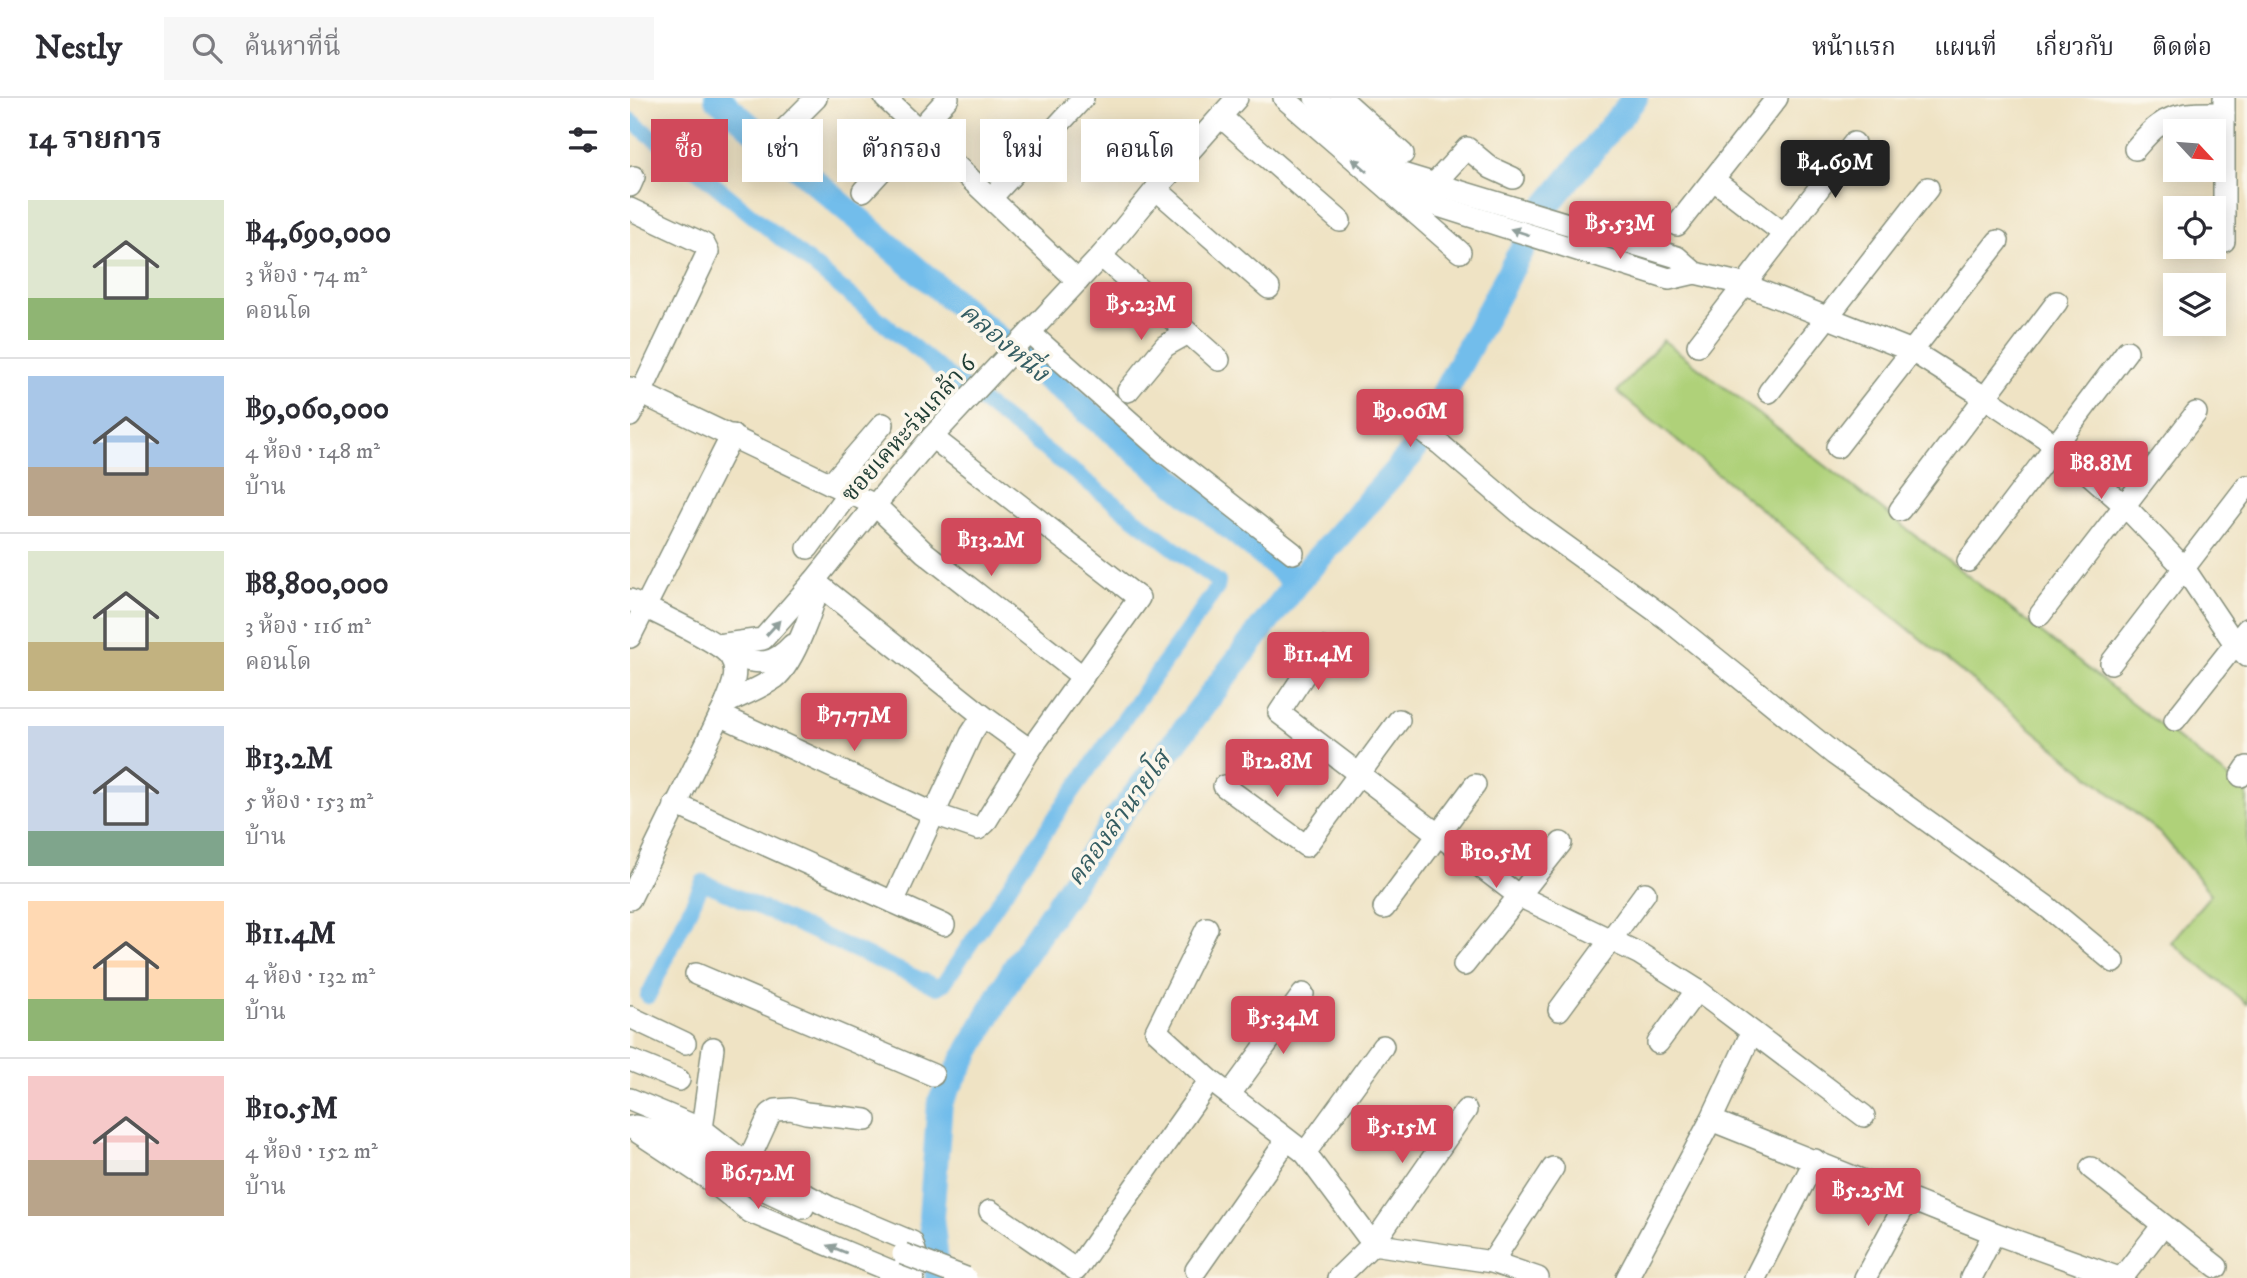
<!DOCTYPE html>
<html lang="th">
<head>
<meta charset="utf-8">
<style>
	:root { --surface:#fff; --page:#f7f7f7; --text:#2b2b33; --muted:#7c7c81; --line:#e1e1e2; --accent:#d1495b }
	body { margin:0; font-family:"IM FELL DW Pica","Noto Serif Thai",serif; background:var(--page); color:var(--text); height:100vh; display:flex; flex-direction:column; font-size:26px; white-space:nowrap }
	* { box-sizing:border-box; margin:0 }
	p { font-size:23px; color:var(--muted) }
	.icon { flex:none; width:38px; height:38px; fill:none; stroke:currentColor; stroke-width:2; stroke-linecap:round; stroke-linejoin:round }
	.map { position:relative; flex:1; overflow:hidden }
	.panel { display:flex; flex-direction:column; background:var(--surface); width:630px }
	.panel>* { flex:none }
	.guide { position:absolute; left:21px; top:21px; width:665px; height:63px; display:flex; gap:14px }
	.needle { width:46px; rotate:116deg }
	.fabs { position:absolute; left:1533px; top:21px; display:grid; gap:14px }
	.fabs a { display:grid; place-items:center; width:63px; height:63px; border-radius:0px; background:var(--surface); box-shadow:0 4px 18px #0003; font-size:35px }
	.price { position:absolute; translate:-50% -60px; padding:0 16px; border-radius:7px; background:var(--accent); color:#fff; font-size:23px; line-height:46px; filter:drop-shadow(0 2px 4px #0008) }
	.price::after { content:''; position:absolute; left:50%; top:42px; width:21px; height:16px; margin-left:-10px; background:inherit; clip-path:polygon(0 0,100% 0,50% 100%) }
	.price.on { background:#222; color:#fff }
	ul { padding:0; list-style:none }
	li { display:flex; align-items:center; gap:21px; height:175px; padding:0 28px }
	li+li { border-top:2px solid var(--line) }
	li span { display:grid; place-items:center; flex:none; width:196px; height:140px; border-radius:0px; color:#555 }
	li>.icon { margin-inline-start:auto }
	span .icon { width:84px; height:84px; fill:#fffc; stroke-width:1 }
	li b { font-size:30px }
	h2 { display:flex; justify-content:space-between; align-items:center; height:84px; padding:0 28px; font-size:30px }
	.chip { padding:0 24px; border-radius:0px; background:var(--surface); box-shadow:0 4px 18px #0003; font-size:24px; line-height:63px }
	.chip.on { background:var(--accent); color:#fff }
	header { display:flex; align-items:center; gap:42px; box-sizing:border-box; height:98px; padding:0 35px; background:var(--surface); border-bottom:2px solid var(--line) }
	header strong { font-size:33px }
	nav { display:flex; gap:38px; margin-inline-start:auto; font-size:24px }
	.search { width:490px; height:63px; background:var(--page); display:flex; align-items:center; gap:18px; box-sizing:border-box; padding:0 24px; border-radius:0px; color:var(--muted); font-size:26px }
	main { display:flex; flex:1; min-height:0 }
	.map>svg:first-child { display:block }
</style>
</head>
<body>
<header>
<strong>Nestly</strong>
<div class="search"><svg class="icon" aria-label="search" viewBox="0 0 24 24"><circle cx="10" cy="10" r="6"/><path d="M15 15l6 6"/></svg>ค้นหาที่นี่</div>
<nav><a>หน้าแรก</a><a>แผนที่</a><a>เกี่ยวกับ</a><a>ติดต่อ</a></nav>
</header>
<main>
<section class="panel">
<h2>14 รายการ<svg class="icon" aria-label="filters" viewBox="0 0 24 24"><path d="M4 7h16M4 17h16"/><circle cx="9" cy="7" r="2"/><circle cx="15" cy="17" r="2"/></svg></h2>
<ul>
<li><span style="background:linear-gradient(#dfe7d0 70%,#8fb573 0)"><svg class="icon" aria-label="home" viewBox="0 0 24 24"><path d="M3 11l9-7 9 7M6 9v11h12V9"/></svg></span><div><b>฿4,690,000</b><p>3 ห้อง · 74 m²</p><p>คอนโด</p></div></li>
<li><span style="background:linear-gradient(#a9c7e8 65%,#b9a48a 0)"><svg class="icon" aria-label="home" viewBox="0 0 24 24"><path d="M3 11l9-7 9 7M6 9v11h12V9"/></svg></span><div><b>฿9,060,000</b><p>4 ห้อง · 148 m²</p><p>บ้าน</p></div></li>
<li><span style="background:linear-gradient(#dfe7d0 65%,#c2b280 0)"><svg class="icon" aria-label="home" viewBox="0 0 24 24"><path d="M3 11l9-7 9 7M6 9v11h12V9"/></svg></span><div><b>฿8,800,000</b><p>3 ห้อง · 116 m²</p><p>คอนโด</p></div></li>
<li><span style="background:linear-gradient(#c9d6e8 75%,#7fa58c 0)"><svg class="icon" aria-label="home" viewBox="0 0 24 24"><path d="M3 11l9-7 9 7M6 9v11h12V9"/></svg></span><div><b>฿13.2M</b><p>5 ห้อง · 153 m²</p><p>บ้าน</p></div></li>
<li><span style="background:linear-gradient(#ffd9b3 70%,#8fb573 0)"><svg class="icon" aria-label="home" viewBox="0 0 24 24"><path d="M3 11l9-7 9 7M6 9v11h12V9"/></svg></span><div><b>฿11.4M</b><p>4 ห้อง · 132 m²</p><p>บ้าน</p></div></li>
<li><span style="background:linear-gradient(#f6c9c9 60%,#b9a48a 0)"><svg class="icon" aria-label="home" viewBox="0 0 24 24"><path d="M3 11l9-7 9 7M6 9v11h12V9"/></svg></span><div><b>฿10.5M</b><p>4 ห้อง · 152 m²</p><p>บ้าน</p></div></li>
</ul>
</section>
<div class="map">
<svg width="1617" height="1180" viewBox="0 0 1617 1180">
	<rect width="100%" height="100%" fill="#fbf7ec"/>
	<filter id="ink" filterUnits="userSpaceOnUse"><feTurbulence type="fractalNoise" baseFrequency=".0143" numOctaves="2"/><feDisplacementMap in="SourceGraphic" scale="14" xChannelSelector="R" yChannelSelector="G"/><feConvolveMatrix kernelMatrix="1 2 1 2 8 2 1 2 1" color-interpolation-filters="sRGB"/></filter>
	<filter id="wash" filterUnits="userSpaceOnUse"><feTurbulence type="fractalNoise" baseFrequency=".00686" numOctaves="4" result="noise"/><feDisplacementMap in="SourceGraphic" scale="28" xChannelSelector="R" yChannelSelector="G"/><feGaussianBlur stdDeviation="1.57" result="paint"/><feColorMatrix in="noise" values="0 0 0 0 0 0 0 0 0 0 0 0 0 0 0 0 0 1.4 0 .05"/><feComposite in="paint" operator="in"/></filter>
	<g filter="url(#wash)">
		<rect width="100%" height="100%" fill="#efe3c4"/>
		<polygon fill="#afd179" stroke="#678756" stroke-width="2" points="1033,242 1617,694 1617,906 1541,844 1581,796 1533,738 987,294"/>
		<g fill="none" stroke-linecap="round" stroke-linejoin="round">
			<polyline stroke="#72bdeb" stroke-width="16" points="0,22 80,83 320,279 588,484 587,490 432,709 314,885 307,889 73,784 18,898"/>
			<g stroke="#72bdeb" stroke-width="26">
				<polyline points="87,0 347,223 667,484"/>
				<polyline points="308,1180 301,1119 310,1004 385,870 482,727 667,484 781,356 914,111 1005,0"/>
			</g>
		</g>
	</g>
	<g filter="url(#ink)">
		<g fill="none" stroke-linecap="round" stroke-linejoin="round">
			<defs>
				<g id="minor">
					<polyline points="255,0 448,183"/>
					<polyline points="654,0 761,93 1039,181 1065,175 1113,186 1282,253 1356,300 1426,347 1494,407 1554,470 1605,546 1617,558"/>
					<polyline points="685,0 769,75 1047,159 1065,175"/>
					<polyline points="711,0 773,56"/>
					<polyline points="591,19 710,123"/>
					<polyline points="154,32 186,0"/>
					<path d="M1505 51C1512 43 1520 33 1529 27 1547 13 1572 15 1594 15"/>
					<polyline points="1084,82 1153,135"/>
					<polyline points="804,86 837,50 861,70 883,80"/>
					<polyline points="0,88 4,79"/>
					<polyline points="526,91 639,190"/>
					<polyline points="233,93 318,0"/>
					<polyline points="767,99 830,154"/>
					<polyline points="361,100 453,0"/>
					<polyline points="0,111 74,146 78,154 0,318"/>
					<polyline points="1047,127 1147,0"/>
					<polyline points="1594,143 1594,0"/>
					<polyline points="471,158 589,262"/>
					<polyline points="400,235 534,354 663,455"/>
					<polyline points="1068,247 1224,45"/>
					<polyline points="0,290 245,407 294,454 453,579"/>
					<polyline points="498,293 535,248 558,235"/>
					<polyline points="1139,294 1298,90"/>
					<polyline points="775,321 810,346 894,418 1037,521 1204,656 1416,808 1484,864"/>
					<polyline points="1207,349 1368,143"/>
					<polyline points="201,386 253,326"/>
					<polyline points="1270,412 1427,204"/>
					<polyline points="178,450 219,394"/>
					<polyline points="1338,463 1497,253"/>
					<polyline points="184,483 353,618 400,652 509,500 302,339"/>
					<path d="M0 502C20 512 89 543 100 558 110 573 102 590 96 605L0 801"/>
					<polyline points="1410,517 1566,315"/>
					<polyline points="0,539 102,337"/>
					<polyline points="87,547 133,541 184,483 245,407 302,339 471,158 526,91 607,0"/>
					<polyline points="692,550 649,615 889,798 1010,856 1067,892 1234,1018"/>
					<path d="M100 558C128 565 141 570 162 547"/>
					<polyline points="1481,565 1617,388"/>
					<path d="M96 605C112 597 131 590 145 580 164 565 187 504 188 480"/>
					<polyline points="90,617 304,716 348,731 355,725 400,652"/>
					<polyline points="1545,622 1617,531"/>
					<polyline points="1611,678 1617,669"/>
					<polyline points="594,688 676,748 769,622"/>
					<polyline points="45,706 314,827"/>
					<polyline points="263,804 341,636 353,618"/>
					<polyline points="754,810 845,687"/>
					<polyline points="577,830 526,933 580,982 675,1055 743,1146 836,1012"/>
					<polyline points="834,867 931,745"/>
					<polyline points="66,876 303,977"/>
					<polyline points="929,912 1015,795"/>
					<polyline points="0,919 55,945"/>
					<polyline points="1028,945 1067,892"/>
					<polyline points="0,962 49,982"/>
					<polyline points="600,996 673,896"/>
					<polyline points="0,1001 72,1031 117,1066 199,1109 282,1144 286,1156 283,1180"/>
					<polyline points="1081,1022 1122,934"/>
					<polyline points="5,1028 38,1035 81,1058 139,1094 173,1110"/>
					<polyline points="0,1029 80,1082 120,1114 278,1180"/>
					<polyline points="72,1031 83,950"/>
					<polyline points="675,1055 753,948"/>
					<polyline points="117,1066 140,1016 146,1012 161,1011 176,1015 236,1022"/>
					<polyline points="1461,1070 1587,1169"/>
					<polyline points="360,1113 446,1172 580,982"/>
					<polyline points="862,1164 923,1070"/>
					<polyline points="566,1172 657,1042"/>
					<polyline points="708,1180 743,1146 862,1164 908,1180"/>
					<polyline points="997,1180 1081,1022 1364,1135 1489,1180"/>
					<polyline points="1125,1180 1185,1062"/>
					<polyline points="1235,1180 1278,1101"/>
					<polyline points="1341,1180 1364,1135"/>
					<polyline points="1492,1180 1533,1127"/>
				</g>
			</defs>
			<use href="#minor" stroke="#87907c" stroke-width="24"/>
			<use href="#minor" stroke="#fff" stroke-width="21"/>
			<defs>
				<polyline id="minor-bridge" points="273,1156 336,1180"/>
			</defs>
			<use href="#minor-bridge" stroke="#87907c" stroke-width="24" stroke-linecap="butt"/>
			<use href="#minor-bridge" stroke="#fff" stroke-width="21"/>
		</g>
		<defs><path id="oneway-solid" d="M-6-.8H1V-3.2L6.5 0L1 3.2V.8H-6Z" transform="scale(1.75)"/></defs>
		<g fill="#8f9e9a">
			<use href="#oneway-solid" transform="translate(730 67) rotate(-139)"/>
			<use href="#oneway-solid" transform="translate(890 134) rotate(-162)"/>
			<use href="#oneway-solid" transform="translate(143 530) rotate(-48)"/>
			<use href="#oneway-solid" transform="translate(207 1151) rotate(-158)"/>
		</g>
	</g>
	<g text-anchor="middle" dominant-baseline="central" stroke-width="7" stroke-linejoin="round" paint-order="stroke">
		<g font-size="24" fill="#1f3d34" stroke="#fbf7ec">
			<text transform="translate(279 331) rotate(-48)">ซอยเคหะร่มเกล้า 6</text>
		</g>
		<g font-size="26" font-style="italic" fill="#345d62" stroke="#fbf7ec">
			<text transform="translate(374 245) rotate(40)">คลองหนึ่ง</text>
			<text transform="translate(489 721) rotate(-54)">คลองลำนายโส</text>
		</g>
	</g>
</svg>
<div class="fabs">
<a><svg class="needle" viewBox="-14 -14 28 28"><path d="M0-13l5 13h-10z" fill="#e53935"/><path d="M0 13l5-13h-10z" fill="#7c7c81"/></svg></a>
<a><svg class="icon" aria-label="locate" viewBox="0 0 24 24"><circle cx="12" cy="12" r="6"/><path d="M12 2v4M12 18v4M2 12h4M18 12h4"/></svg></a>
<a><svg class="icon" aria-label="layers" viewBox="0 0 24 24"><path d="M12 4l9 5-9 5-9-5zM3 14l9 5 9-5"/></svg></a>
</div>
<b class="price on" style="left:1205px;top:102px">฿4.69M</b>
<b class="price" style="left:990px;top:163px">฿5.53M</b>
<b class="price" style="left:511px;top:244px">฿5.23M</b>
<b class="price" style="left:780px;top:351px">฿9.06M</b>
<b class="price" style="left:1471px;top:403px">฿8.8M</b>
<b class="price" style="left:361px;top:480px">฿13.2M</b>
<b class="price" style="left:688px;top:594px">฿11.4M</b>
<b class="price" style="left:224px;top:655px">฿7.77M</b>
<b class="price" style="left:647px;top:701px">฿12.8M</b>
<b class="price" style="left:866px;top:792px">฿10.5M</b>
<b class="price" style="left:653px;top:958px">฿5.34M</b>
<b class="price" style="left:772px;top:1067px">฿5.15M</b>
<b class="price" style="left:128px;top:1113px">฿6.72M</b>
<b class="price" style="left:1238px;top:1130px">฿5.25M</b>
<div class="guide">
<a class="chip on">ซื้อ</a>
<a class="chip">เช่า</a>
<a class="chip">ตัวกรอง</a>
<a class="chip">ใหม่</a>
<a class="chip">คอนโด</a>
</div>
</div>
</main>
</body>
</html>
